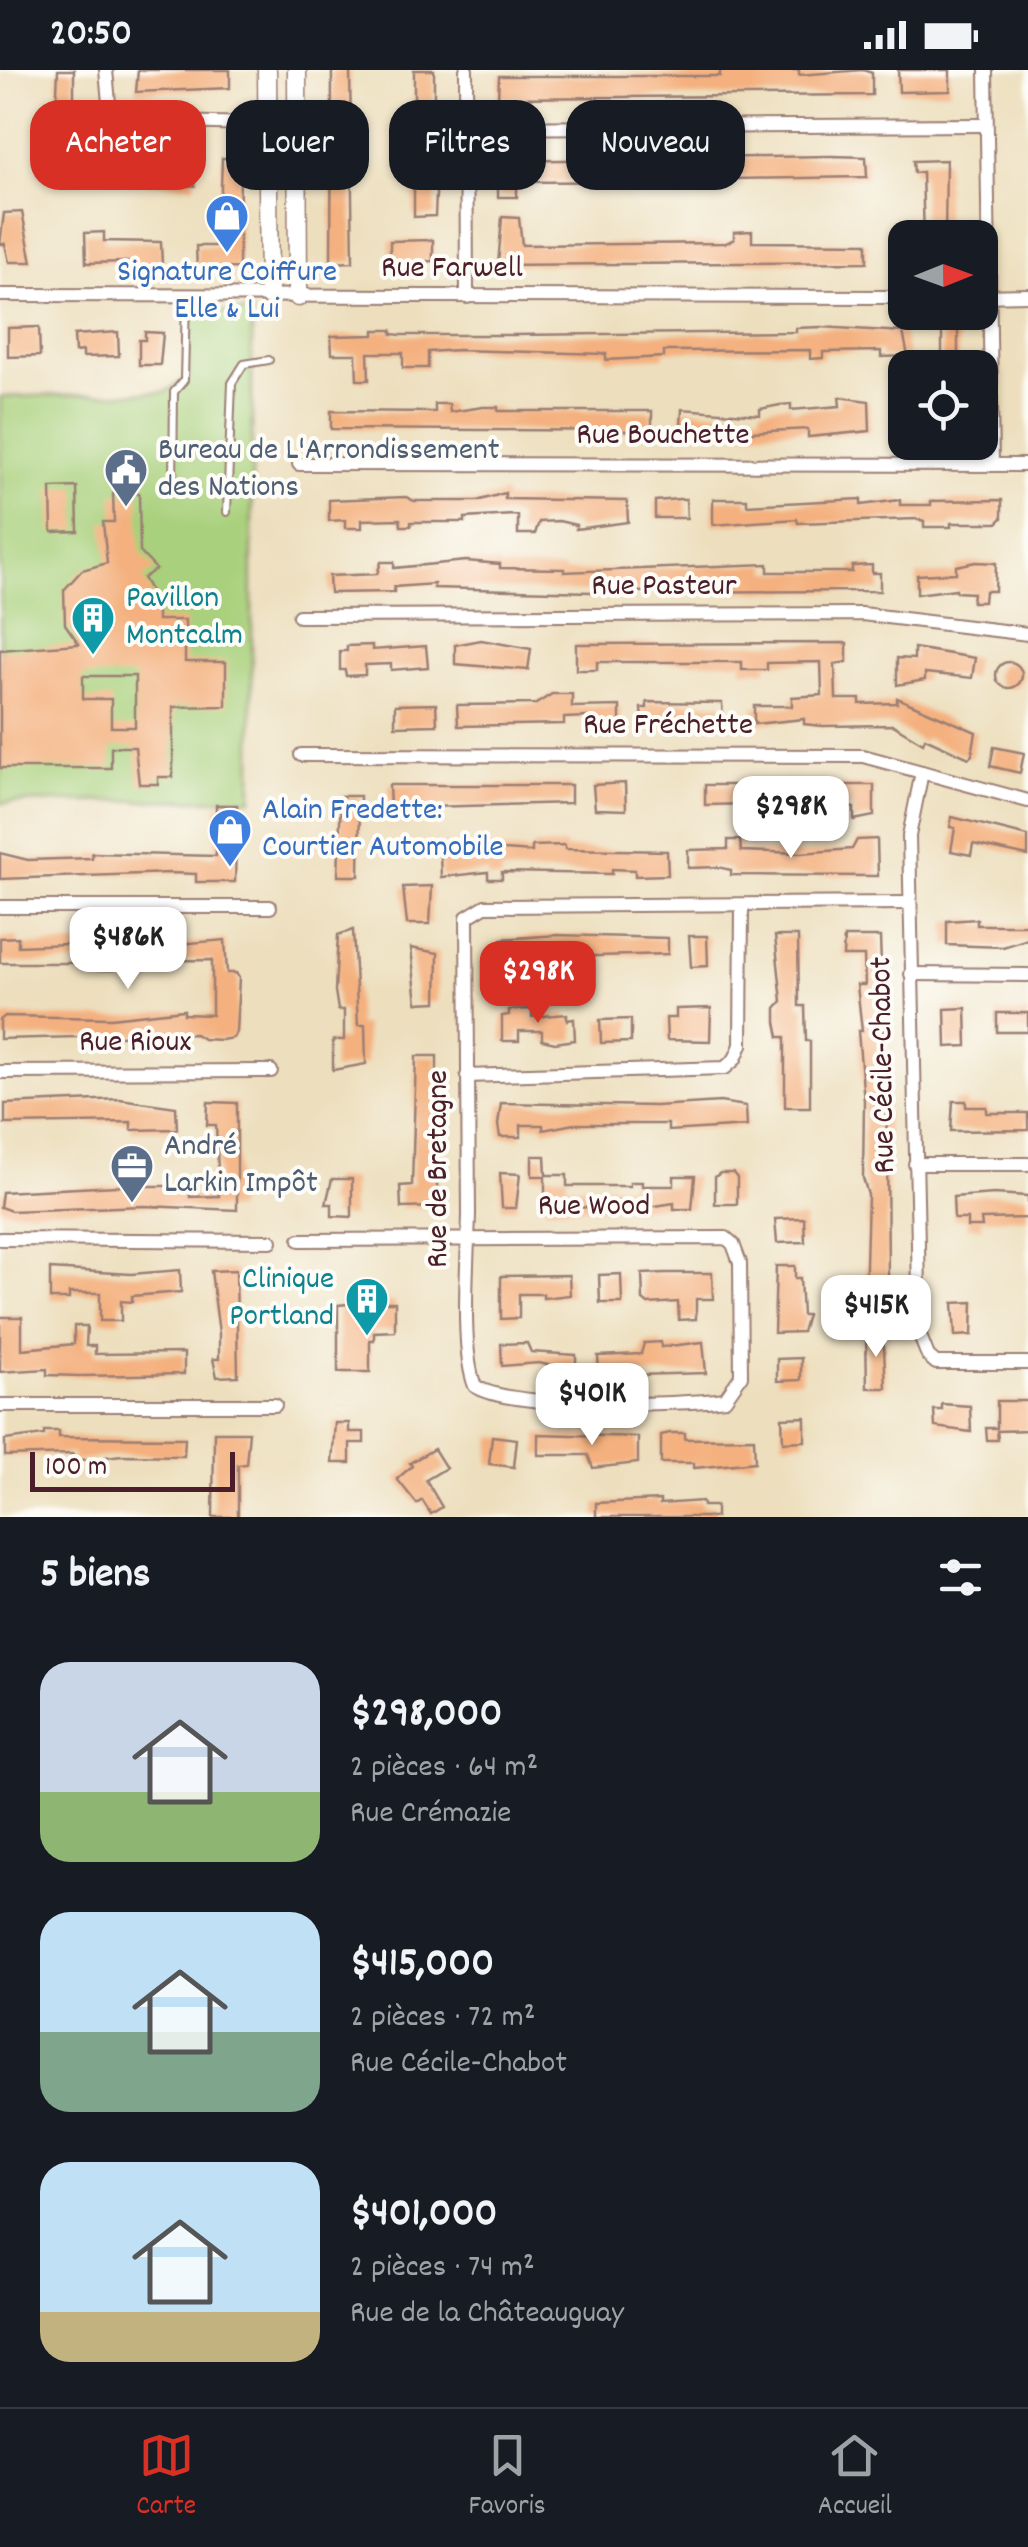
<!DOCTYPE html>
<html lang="fr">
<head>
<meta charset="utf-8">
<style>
	:root { --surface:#171b24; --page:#20242c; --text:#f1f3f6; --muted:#9ea1a6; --line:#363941; --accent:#d93025 }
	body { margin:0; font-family:Dekko,sans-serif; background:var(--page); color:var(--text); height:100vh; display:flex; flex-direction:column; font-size:38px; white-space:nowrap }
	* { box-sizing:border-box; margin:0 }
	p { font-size:32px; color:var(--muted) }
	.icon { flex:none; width:55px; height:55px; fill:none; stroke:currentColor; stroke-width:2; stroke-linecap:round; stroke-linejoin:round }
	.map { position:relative; height:1447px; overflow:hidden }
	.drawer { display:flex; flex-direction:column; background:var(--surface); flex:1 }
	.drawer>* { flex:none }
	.hud { position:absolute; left:30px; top:30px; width:970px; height:90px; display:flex; gap:20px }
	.needle { width:65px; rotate:89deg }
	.tools { position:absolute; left:888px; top:150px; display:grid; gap:20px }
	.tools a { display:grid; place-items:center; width:110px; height:110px; border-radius:20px; background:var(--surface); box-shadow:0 2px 8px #0004; font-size:50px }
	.scale { position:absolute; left:30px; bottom:25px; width:205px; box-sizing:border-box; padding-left:10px; border:5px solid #4a1f2b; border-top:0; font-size:28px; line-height:35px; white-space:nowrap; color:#4a1f2b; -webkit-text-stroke:8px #fdfcf7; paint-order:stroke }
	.price { position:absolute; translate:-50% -85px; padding:0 22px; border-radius:20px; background:#fff; color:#222; font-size:32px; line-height:65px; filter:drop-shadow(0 2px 5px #0008) }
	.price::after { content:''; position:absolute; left:50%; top:60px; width:30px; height:22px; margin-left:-15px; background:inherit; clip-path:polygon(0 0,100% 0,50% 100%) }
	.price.on { background:var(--accent); color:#fff }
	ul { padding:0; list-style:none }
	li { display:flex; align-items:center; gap:30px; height:250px; padding:0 40px }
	li span { display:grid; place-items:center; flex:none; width:280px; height:200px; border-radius:30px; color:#555 }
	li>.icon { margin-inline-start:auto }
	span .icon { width:120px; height:120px; fill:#fffc; stroke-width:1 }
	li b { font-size:42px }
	h2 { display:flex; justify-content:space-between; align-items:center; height:120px; padding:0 40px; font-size:42px }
	.chip { padding:0 35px; border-radius:30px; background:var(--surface); box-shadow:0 2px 8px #0004; font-size:35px; line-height:90px }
	.chip.on { background:var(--accent); color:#fff }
	.status { display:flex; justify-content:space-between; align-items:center; height:70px; padding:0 50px; background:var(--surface); direction:ltr }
	.status svg { height:28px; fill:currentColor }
	.menu { display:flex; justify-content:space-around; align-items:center; height:140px; border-top:2px solid var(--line); background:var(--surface); font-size:28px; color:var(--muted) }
	.menu a { display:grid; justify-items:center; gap:5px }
	.menu .on { color:var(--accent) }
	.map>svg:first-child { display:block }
</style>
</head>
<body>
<div class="status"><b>20:50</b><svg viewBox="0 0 49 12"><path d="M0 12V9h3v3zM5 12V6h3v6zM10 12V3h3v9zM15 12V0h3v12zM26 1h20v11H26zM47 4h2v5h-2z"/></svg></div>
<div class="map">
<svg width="1028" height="1447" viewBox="0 0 1028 1447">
	<rect width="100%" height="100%" fill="#fdfcf7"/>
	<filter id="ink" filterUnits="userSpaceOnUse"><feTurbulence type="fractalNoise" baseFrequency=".01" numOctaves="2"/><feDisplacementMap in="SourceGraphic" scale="20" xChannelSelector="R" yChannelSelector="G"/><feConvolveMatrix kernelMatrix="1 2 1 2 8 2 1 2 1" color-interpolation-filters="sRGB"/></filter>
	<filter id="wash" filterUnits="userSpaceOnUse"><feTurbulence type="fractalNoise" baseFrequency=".0048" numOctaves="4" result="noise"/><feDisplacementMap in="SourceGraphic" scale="40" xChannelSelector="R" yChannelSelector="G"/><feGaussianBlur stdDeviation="2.25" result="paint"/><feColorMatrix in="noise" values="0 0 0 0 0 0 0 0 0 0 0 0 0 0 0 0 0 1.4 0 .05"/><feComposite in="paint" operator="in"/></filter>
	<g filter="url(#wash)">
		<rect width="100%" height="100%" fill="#eddfbe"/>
		<polygon fill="#a9d07b" stroke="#7a7853" stroke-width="2.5" points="190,241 252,242 252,729 0,733 0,327 165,322 188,308"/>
		<g id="blocks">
			<g fill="#f4b07e" fill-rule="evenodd">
				<polygon points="58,0 74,0 74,36 96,74 78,84 59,65 68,60 56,44"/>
				<polygon points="138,0 230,0 230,18 136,22"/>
				<polygon points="332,0 350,0 353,192 331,193"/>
				<polygon points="414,0 434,0 434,61 439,61 435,146 414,147"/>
				<polygon points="720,0 799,0 799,5 863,0 872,3 872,25 498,28 499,6 720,6"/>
				<polygon points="898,0 950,0 950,21 899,22"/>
				<polygon points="106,77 129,87 195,89 195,116 136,112 99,95"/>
				<polygon points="831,86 866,87 867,107 729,109 729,115 689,117 681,111 517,112 517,127 498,127 498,91"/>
				<polygon points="222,88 237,88 240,96 239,198 197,199 196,176 219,176"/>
				<polygon points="946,90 945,168 924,168 922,102 914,103 913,91"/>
				<polygon points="22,142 32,192 9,192 5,174 0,174 4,143"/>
				<polygon points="502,147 519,148 522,175 726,173 734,169 734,162 752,161 752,172 867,173 867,192 498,195"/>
				<polygon points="104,162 104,171 161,172 162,195 134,198 127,192 86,193 85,163"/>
				<polygon points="433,170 433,191 390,193 390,171"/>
				<polygon points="39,257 40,286 8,287 8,258"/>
				<polygon points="821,257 903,262 908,286 881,287 881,281 823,282 823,288 810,289 810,280 664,281 664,287 606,290 606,284 458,280 428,282 428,298 403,298 403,283 368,283 369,310 357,310 356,284 332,284 331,266 374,265 374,260 392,260 392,264 401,265 512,265 796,262 796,258"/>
				<rect x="942" y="260" width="16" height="38"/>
				<polygon points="118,262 119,286 83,287 83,281 75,282 74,265"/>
				<polygon points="145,262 163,263 160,295 139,295 139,270 145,270"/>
				<polygon points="839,327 869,331 870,361 808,367 808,359 731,363 681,357 682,339 760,345 760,339 780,335 791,334 791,340 840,336"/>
				<polygon points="435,334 449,334 450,342 483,337 498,337 498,341 652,341 652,361 331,359 331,341 435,342"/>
				<polygon points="77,417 78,461 52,462 51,418"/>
				<path d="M139 423 140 482 156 499 143 508 157 532V550H185V592H226V636L173 637V707H158V714H139L135 677H111V698H0V580L79 574 65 554 64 520 82 500 107 493 103 452H114L113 424ZM83 606H135V657H111V629H83Z"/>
				<polygon points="505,423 505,429 627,431 628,452 576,459 576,455 559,451 539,452 535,464 518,464 518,446 513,445 465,448 465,452 411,452 411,456 401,456 400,449 362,450 362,458 345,458 345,450 329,451 329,430 406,427 414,431 477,431"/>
				<polygon points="680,429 686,429 687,448 655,448 655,431"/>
				<polygon points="713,429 747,429 747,435 861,429 861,435 900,430 900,435 931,435 931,431 1002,430 1002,448 997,453 951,453 951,457 924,457 924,451 917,449 798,453 797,449 713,455"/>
				<polygon points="466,491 500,494 500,498 564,499 564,502 768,494 768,502 852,502 852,496 872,495 872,503 880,503 880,521 592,522 434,518 434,514 394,517 394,522 330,523 329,506 377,504 381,492 394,492 394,498"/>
				<polygon points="976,492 996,493 995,521 985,521 984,532 972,532 973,523 956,522 956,519 917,524 917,505 956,503 956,496"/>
				<polygon points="481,570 531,579 528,600 455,594 455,575"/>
				<polygon points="847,573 847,592 835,594 836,629 860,629 860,634 897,633 897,628 976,662 972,685 969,688 925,668 923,673 893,655 823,656 804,654 804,649 754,654 754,636 792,636 792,627 822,625 821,592 767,593 767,600 742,600 742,592 597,592 597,600 576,600 576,574"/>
				<polygon points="372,575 372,580 426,576 428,597 391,600 391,594 365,595 365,605 346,606 345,600 340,600 340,581 347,581 347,576"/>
				<polygon points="914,578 975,588 972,608 925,603 925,610 897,615 897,588 914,589"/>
				<circle cx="1009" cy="605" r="13"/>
				<polygon points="552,624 572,624 572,637 620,636 620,655 587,656 587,647 564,648 564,654 458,656 457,635 536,634"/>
				<polygon points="647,632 722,633 723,654 642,653 641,638 647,638"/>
				<polygon points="436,634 437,655 395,656 395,635"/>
				<polygon points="994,677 1024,683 1020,703 990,696"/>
				<polygon points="625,713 626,740 595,739 593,715"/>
				<polygon points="389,715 571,715 571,733 390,738"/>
				<polygon points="705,715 874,715 874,746 854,750 854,738 802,733 705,735"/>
				<polygon points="341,726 360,726 359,806 338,806"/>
				<polygon points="216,735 237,735 235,812 196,812 196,804 170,803 0,809 0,783 28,790 92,788 92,783 216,786"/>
				<polygon points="952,747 1028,766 1028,786 973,774 971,785 951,781 955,758 950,757"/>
				<polygon points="877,769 878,806 731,805 731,800 718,797 688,798 688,780 728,779 728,770 740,770 741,781 801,783 852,779 857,770"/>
				<polygon points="565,775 565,779 667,781 668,805 635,806 635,800 612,799 612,804 502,802 502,809 488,809 488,802 441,807 440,785 488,782 488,779 532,782 532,776"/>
				<polygon points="432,816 430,854 407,854 403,817"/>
				<polygon points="977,849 977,855 1028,855 1028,869 1003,877 947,875 947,851"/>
				<polygon points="353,860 358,955 365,955 366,994 333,1000 333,970 344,970 344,940 338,940 335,921 338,865"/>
				<polygon points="557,865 668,868 668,884 561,887 560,893 549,893 549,883 542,879 520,879 520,896 503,893 502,869"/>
				<polygon points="689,866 707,866 708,896 691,897"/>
				<polygon points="775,866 798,866 799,936 805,936 806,971 810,971 810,1037 785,1037 785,967 779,967 776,952 776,938 782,931"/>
				<polygon points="18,867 18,876 118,872 131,873 131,878 225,870 227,903 236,903 239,908 236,962 233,968 222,970 203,969 195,964 0,969 0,950 5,946 111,948 184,940 184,944 212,945 212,890 113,891 113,900 98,900 98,893 0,893 0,868"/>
				<polygon points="844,867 880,867 887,1070 888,1216 884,1230 865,1230 868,1125 863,1108 864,1031 858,961 862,961 857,915 865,915 864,886 843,886"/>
				<polygon points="411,878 438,883 437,932 417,933"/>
				<polygon points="711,938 710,971 667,970 666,948 676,948 676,939"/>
				<polygon points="966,938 967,976 946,977 945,939"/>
				<polygon points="532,939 532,947 567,944 567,950 574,949 575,970 555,973 542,970 542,961 519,961 519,971 502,971 502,946 509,945 509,940"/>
				<rect x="997" y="943" width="31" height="19"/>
				<polygon points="631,949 631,972 601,973 600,950"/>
				<polygon points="416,986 437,986 437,1137 401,1138 400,1116 412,1115"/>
				<polygon points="120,1029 176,1037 177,1059 131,1060 131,1052 5,1054 5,1034"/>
				<polygon points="953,1031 966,1031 966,1037 987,1037 987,1043 1028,1043 1028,1060 951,1061"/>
				<polygon points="208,1032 237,1033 237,1140 144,1136 11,1141 0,1137 2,1122 117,1116 190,1116 190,1127 219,1126 216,1055 207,1055"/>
				<polygon points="720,1032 746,1036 747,1056 668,1061 668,1054 574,1054 543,1060 543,1055 521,1055 521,1067 500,1067 498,1055 501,1033 656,1036"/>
				<polygon points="532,1086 545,1086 546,1105 567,1105 567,1116 630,1116 630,1112 642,1112 642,1116 674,1116 674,1106 695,1106 692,1139 674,1139 674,1133 630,1140 630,1131 608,1132 608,1137 545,1138 545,1106 532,1106"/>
				<polygon points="500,1103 520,1104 516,1138 502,1138"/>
				<polygon points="720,1103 733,1103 737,1108 737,1134 715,1134 715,1107"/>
				<polygon points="332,1109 352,1109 352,1147 332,1146 332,1134 326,1134"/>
				<polygon points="994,1124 1028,1126 1028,1148 981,1149 982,1157 967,1157 967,1149 954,1149 953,1127"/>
				<polygon points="804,1148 805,1172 777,1173 775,1149"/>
				<polygon points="776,1196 795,1196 795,1208 800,1208 802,1245 807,1245 802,1262 774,1263"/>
				<polygon points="50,1199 131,1204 180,1200 181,1222 132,1226 132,1232 121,1231 121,1251 100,1251 100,1223 69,1223 69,1229 50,1229"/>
				<polygon points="236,1200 238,1306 217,1307 213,1289 219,1289 219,1263 211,1201"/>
				<polygon points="665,1203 712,1203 713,1229 696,1229 696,1249 679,1250 678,1232 648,1234 643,1230 642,1204"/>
				<polygon points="621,1204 622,1233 600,1233 599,1205"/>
				<polygon points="569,1205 570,1225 543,1228 543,1224 519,1224 519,1248 501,1249 501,1206"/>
				<polygon points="369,1232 395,1232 395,1261 374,1262 374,1270 370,1270 370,1302 338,1302 338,1235"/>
				<polygon points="973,1232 972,1265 955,1266 953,1233"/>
				<polygon points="0,1247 22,1247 22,1279 74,1274 74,1256 87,1256 86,1276 95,1276 95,1284 184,1283 184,1304 80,1306 47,1305 47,1299 0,1302"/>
				<polygon points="883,1260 886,1318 867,1318 866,1262"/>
				<polygon points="661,1272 661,1277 703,1272 706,1303 599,1306 598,1286 641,1284 644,1273"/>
				<polygon points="527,1273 531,1282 576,1285 576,1304 548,1305 548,1295 539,1293 502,1296 501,1274"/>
				<polygon points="801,1288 801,1310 777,1311 777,1289"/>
				<polygon points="997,1331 1028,1331 1028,1360 997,1361 998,1370 987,1370 986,1358 997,1358"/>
				<polygon points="942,1334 970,1336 971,1362 935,1357 934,1340 942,1340"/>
				<polygon points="805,1347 805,1371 783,1372 782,1348"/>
				<polygon points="335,1353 349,1353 349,1362 364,1362 364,1373 350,1373 350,1393 332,1393"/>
				<polygon points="44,1361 59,1361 59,1367 185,1368 184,1386 122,1385 73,1391 73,1384 5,1386 5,1370 44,1365"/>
				<polygon points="214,1362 249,1362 246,1394 238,1395 238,1447 213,1447"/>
				<polygon points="670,1363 685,1363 685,1369 754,1368 755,1392 694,1398 694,1393 661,1393 661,1365"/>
				<polygon points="538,1364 638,1367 638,1393 593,1398 588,1385 538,1385"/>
				<polygon points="492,1366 517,1369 514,1397 489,1394"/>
				<polygon points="434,1379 446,1398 426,1410 442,1437 431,1444 422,1430 417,1434 397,1409 412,1396 410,1393"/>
				<polygon points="660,1430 660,1434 702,1431 703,1436 716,1436 716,1447 596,1447 596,1433"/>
			</g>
		</g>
	</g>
	<g filter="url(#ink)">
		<use href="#blocks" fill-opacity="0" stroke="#9c7f74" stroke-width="2.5"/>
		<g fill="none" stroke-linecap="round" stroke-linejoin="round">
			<defs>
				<g id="service">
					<polyline points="173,416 174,322 184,310 186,227"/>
					<polyline points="227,442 232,313 244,294 269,290"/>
				</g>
				<g id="minor">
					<polyline points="106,0 109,33 127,51 297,55"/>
					<polyline points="466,0 467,227"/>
					<polyline points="986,0 992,395"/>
					<polyline points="466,58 985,55"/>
					<polyline points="0,225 905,227"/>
					<polyline points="980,226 1028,225"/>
					<polyline points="299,394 1028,395"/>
					<polyline points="299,546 862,544 1028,564"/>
					<polyline points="301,685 863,686 1028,731"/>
					<polyline points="922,702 909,766 920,1266 928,1286 936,1293 1028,1293"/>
					<polyline points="0,837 270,837"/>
					<polyline points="911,904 1028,905"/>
					<polyline points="0,1002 271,1001"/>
					<polyline points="467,1006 725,998 735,989 741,975 742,836"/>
					<polyline points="915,1094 1028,1094"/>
					<polyline points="0,1169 271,1171"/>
					<path d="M300 1170 726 1168 733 1174 740 1193 741 1306 725 1329C678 1335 512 1340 475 1316 460 1279 468 1187 469 1144L467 847 485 836 909 833"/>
					<polyline points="0,1335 275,1335"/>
				</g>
				<g id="secondary">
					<polyline points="267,0 269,226"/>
					<polyline points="297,0 298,227"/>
				</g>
			</defs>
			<use href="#service" stroke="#9c7f74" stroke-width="10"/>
			<use href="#minor" stroke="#9c7f74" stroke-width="16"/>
			<use href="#secondary" stroke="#9c7f74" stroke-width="21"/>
			<use href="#service" stroke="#fff" stroke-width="6"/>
			<use href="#minor" stroke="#fff" stroke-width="12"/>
			<use href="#secondary" stroke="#fff" stroke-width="18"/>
		</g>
	</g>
	<defs>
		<symbol id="shop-pin" viewBox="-11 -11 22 30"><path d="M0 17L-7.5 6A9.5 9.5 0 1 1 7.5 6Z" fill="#3f7fe0" stroke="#fdfcf7"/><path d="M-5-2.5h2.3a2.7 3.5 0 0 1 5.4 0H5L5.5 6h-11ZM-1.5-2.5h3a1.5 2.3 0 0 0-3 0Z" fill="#fff"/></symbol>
		<symbol id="civic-pin" viewBox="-11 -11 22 30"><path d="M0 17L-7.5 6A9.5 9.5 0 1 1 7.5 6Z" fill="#5c6f8a" stroke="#fdfcf7"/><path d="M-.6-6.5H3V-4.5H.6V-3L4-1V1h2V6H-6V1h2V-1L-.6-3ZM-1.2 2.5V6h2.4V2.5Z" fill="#fff"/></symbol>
		<symbol id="building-pin" viewBox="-11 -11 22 30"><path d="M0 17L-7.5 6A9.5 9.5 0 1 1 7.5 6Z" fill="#0f9aa8" stroke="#fdfcf7"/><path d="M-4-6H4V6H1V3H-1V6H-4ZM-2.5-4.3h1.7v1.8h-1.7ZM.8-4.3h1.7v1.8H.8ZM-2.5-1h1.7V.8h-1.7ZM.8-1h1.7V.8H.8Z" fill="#fff"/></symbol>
		<symbol id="office-pin" viewBox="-11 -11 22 30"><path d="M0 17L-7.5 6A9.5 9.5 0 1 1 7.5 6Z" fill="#5c6f8a" stroke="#fdfcf7"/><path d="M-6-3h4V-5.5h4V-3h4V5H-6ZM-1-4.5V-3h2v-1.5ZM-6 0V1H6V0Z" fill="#fff"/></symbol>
	</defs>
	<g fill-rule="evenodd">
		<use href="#shop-pin" x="202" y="121" width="50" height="68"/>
		<use href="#civic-pin" x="101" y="375" width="50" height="68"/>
		<use href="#building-pin" x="68" y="523" width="50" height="68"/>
		<use href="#shop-pin" x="205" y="735" width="50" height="68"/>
		<use href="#office-pin" x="107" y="1071" width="50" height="68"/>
		<use href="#building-pin" x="342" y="1204" width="50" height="68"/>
	</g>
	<g text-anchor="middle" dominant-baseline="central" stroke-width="8" stroke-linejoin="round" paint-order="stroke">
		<g font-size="32" fill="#4a1f2b" stroke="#fdfcf7">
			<text x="452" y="200">Rue Farwell</text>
			<text x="663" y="367">Rue Bouchette</text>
			<text x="664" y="518">Rue Pasteur</text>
			<text x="668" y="657">Rue Fréchette</text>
			<text x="135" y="974">Rue Rioux</text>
			<text transform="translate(885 995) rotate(-91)">Rue Cécile-Chabot</text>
			<text transform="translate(440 1099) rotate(-90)">Rue de Bretagne</text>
			<text x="594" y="1138">Rue Wood</text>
		</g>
		<g font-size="32" fill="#366cbe" stroke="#fdfcf7">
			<text x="227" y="204">Signature Coiffure<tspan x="227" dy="37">Elle &amp; Lui</tspan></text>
			<text x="262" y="742" text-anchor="start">Alain Fredette:<tspan x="262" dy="37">Courtier Automobile</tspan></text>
		</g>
		<g font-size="32" fill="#4e5e75" stroke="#fdfcf7" text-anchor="start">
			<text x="158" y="382">Bureau de L'Arrondissement<tspan x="158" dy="37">des Nations</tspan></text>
			<text x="164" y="1078">André<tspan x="164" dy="37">Larkin Impôt</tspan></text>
		</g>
		<g font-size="32" fill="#0d838f" stroke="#fdfcf7" text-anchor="start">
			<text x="126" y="530">Pavillon<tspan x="126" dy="37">Montcalm</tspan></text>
			<text x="334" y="1211" text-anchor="end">Clinique<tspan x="334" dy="37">Portland</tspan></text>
		</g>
	</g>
</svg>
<div class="tools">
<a><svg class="needle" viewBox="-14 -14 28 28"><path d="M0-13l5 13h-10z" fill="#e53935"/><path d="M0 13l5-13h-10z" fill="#9ea1a6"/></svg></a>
<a><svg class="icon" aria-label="locate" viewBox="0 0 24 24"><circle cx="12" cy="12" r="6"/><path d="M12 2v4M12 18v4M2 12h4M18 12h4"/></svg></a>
</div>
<div class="scale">100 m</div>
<b class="price" style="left:791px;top:791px">$298K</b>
<b class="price" style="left:128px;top:922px">$486K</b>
<b class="price on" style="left:538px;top:956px">$298K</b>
<b class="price" style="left:876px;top:1290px">$415K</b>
<b class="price" style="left:592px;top:1378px">$401K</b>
<div class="hud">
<a class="chip on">Acheter</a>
<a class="chip">Louer</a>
<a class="chip">Filtres</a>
<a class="chip">Nouveau</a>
</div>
</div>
<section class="drawer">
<h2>5 biens<svg class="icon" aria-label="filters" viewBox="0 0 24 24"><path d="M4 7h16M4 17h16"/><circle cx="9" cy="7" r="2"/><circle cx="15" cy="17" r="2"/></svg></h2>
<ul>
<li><span style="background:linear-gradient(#c9d6e8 65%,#8fb573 0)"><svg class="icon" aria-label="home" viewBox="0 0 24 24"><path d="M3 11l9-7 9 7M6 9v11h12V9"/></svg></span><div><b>$298,000</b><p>2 pièces · 64 m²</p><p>Rue Crémazie</p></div></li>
<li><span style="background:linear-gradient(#bfe0f5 60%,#7fa58c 0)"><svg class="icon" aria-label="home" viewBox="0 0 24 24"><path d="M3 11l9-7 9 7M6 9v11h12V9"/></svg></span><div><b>$415,000</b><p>2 pièces · 72 m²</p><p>Rue Cécile-Chabot</p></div></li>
<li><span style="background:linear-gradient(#bfe0f5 75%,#c2b280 0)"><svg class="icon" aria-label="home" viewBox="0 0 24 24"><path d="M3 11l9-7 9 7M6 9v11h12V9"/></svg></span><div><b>$401,000</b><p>2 pièces · 74 m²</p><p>Rue de la Châteauguay</p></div></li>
</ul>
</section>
<nav class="menu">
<a class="on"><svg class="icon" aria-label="map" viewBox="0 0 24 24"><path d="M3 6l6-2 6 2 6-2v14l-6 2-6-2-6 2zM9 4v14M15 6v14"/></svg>Carte</a>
<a><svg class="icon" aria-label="saved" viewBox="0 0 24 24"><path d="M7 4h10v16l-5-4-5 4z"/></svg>Favoris</a>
<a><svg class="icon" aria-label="home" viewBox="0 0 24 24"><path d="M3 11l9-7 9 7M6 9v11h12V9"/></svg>Accueil</a>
</nav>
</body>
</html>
